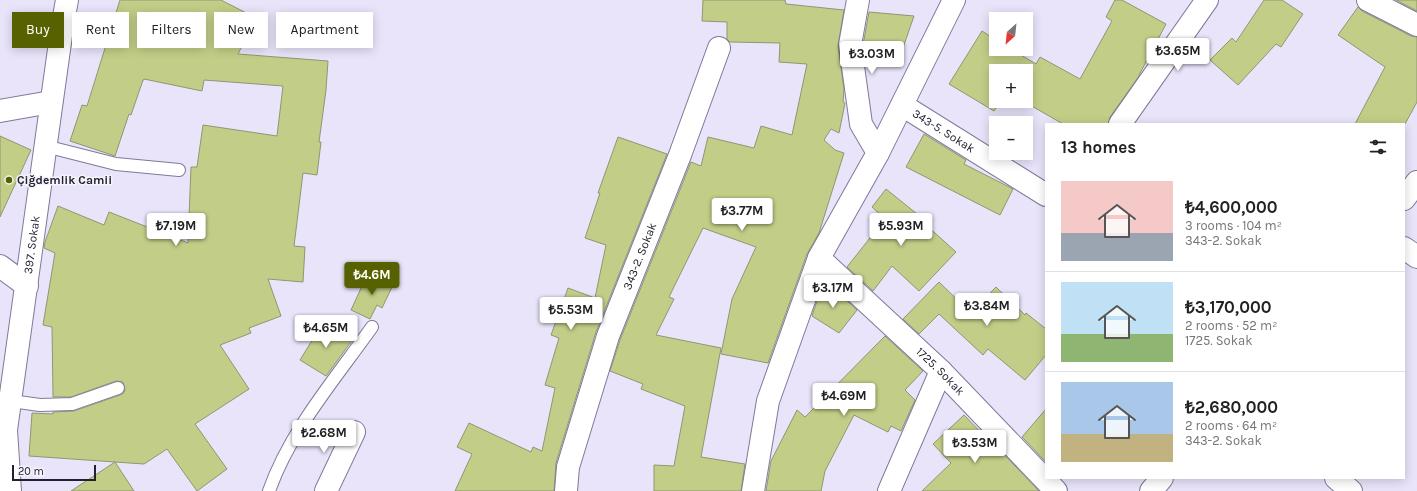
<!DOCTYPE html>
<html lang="en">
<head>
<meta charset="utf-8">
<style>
	:root { --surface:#fff; --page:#f6f6f6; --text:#222; --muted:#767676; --line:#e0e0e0; --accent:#586100 }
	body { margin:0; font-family:Karla,sans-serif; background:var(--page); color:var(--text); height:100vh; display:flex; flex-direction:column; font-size:15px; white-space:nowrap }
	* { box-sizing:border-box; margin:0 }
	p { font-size:13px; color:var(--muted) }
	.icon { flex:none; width:22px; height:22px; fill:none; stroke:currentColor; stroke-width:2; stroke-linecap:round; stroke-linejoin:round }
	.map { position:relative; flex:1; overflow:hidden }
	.panel { position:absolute; left:1045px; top:123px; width:360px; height:356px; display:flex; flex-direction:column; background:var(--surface); border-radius:0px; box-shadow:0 2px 10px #0003 }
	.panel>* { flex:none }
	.banner { position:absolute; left:12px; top:12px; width:380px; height:36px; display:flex; gap:8px }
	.needle { width:26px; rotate:207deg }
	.fabs { position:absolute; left:989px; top:12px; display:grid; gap:8px }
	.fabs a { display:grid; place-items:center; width:44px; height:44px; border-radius:0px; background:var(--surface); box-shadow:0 2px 10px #0003; font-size:20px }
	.scale { position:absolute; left:12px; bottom:10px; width:84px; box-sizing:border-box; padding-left:4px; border:2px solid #24212f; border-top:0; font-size:11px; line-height:14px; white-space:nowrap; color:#24212f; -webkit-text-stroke:3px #f5f3fb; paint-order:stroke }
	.price { position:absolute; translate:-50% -34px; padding:0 9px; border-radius:4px; background:#fff; color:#222; font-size:13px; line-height:26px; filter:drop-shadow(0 1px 2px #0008) }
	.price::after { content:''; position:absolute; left:50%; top:24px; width:12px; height:9px; margin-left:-6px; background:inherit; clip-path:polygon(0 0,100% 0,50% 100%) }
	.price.active { background:var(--accent); color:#fff }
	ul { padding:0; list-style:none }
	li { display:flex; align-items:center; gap:12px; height:100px; padding:0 16px }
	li+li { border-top:1px solid var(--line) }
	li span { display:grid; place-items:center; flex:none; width:112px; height:80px; border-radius:0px; color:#555 }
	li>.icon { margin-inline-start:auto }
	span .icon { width:48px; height:48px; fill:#fffc; stroke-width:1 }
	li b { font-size:17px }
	h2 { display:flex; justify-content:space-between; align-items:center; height:48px; padding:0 16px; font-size:17px }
	.tag { padding:0 14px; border-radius:0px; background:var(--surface); box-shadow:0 2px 10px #0003; font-size:14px; line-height:36px }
	.tag.active { background:var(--accent); color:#fff }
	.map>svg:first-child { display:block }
</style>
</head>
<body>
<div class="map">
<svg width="1417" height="491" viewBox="0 0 1417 491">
	<rect width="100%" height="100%" fill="#e9e4fa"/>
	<g fill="#c2ce87" stroke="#8f9672">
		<polygon points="120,0 221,0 256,18 238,54 328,61 326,90 319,142 321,142 317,175 303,173 294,246 305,247 303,282 268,279 281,316 249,328 251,333 220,345 249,389 195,424 227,469 197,491 167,449 144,464 29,456 32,413 53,414 53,412 74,411 120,395 124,393 125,389 123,382 116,381 71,397 53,397 52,327 43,325 55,253 44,248 45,242 58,206 104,225 109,212 188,243 191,167 197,167 203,125 277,136 283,86 204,80 202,91 144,79 144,80 143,80 131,115 129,114 115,156 70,141 82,105 87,106"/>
		<polygon points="703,0 785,0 786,4 844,10 838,46 844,89 843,102 845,103 839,133 831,129 824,140 835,150 844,153 819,233 807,254 768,363 721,354 732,299 756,247 703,228 669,297 674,299 656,335 721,348 701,457 745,464 741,491 654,491 654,465 674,466 685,406 641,389 643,384 610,371 620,340 691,162 701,166 708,137 754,148 761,126 792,135 807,64 779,62 780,43 730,42 727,39 727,22 702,21"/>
		<polygon points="1115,0 1122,0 1166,24 1137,79 1110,117 1108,124 1063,124 1023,101 1026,101 1026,71 996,71 996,101 1001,101 994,111 949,84 982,31 996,40 996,49 1011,49 1036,64 1040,57 1080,79 1112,21 1106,17"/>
		<polygon points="1264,0 1282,0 1303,14 1281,47 1276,44 1238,85 1210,60 1232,38 1236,42"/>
		<polygon points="1396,0 1417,0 1417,11"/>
		<polygon points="1358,7 1362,11 1411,36 1417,37 1417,102 1405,124 1355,124 1385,67 1338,35"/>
		<polygon points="869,12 914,16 897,65 864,53 863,45"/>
		<polygon points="924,134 966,160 964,164 1013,189 1000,215 906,167"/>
		<polygon points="0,136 31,150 0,217"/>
		<polygon points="618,137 667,154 596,332 556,463 554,491 455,491 472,454 457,447 469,423 531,452 533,447 542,451 555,388 545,385 559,338 551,335 568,288 595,298 606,245 585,238 600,193 598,193"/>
		<polygon points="886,189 927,222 925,224 956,252 919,291 892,266 873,291 847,267 885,219 872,207"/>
		<polygon points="368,273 393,285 382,308 377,305 370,319 351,310"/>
		<polygon points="824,280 857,310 839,333 812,316"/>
		<polygon points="939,282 971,313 996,287 1025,315 1026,313 1046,329 1046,355 1025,380 988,349 983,355 939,314 919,334 903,319"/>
		<polygon points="324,321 353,339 326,376 300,360"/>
		<polygon points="885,336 923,371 905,390 915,400 901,431 891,426 888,432 854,415 825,471 821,491 766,491 771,461 797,410 805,417"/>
		<polygon points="1046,409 1046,462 1022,437"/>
		<polygon points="964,415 990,442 991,441 1039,491 922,491 951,463 933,444"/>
		<polygon points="115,462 134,491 71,491"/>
	</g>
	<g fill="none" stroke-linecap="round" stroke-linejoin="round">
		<defs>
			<g id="lane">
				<polyline points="45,146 116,164 179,170"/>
				<polyline points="11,401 40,405 72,404 118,388"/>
				<path d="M269 491C290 431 335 379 372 327"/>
			</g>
			<g id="street">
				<polyline points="858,0 850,45 861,124 878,153"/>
				<polyline points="1368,0 1417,25"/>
				<path id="s1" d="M902 105 1046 195"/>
				<polyline points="0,111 51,102"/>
				<polyline points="1120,124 1207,0"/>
				<polyline points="1404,248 1417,257"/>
				<path id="s2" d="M819 258 941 371 1056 491"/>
				<polyline points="0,266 27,286"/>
				<polyline points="1336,478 1351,491"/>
				<path id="s3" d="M10 491 6 430 62 28 67 0"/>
				<polyline points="326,491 354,432"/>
				<path id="s4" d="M566 491 568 467 608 336 680 155 719 48"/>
				<polyline points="753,491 768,401 819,258 878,153 954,0"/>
				<polyline points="889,491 941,371"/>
			</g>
			<g id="secondary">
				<polyline points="1404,199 1417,182"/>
				<polyline points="1151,491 1162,478"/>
			</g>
		</defs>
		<use href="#lane" stroke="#81789a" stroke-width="14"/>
		<use href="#street" stroke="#81789a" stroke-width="24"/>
		<use href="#secondary" stroke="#81789a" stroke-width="24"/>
		<use href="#lane" stroke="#fff" stroke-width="12"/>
		<use href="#street" stroke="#fff" stroke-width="22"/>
		<use href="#secondary" stroke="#fff" stroke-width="22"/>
	</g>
	<circle fill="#586100" stroke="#f5f3fb" stroke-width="1.5" cx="9" cy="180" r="4"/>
	<g text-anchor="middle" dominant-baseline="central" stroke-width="3" stroke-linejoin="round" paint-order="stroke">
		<g font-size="12" fill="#24212f" stroke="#f5f3fb">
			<text stroke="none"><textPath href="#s1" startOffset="49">343-5. Sokak</textPath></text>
			<text stroke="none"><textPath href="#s3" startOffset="248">397. Sokak</textPath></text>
			<text stroke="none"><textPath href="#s4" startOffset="247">343-2. Sokak</textPath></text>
			<text stroke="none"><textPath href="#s2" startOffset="166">1725. Sokak</textPath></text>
		</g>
		<g font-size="12" font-weight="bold" fill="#24212f" stroke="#f5f3fb" text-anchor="start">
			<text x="17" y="180">Çiğdemlik Camii</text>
		</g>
	</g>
</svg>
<div class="fabs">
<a><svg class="needle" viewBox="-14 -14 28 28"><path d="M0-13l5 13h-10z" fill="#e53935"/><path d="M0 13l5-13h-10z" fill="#767676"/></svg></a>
<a>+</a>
<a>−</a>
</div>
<div class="scale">20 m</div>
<b class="price" style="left:1178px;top:72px">₺3.65M</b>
<b class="price" style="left:872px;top:75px">₺3.03M</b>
<b class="price" style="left:742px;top:232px">₺3.77M</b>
<b class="price" style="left:176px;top:247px">₺7.19M</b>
<b class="price" style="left:901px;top:247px">₺5.93M</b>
<b class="price active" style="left:372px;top:296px">₺4.6M</b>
<b class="price" style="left:833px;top:309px">₺3.17M</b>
<b class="price" style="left:987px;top:327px">₺3.84M</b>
<b class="price" style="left:571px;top:331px">₺5.53M</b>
<b class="price" style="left:326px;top:349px">₺4.65M</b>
<b class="price" style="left:844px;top:417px">₺4.69M</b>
<b class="price" style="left:324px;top:454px">₺2.68M</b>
<b class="price" style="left:975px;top:464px">₺3.53M</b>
<div class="banner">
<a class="tag active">Buy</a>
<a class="tag">Rent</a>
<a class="tag">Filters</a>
<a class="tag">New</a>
<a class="tag">Apartment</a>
</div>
<section class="panel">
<h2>13 homes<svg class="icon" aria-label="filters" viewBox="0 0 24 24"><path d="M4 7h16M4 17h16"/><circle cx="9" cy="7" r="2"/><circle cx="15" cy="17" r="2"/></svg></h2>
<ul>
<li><span style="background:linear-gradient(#f6c9c9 65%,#9aa5b1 0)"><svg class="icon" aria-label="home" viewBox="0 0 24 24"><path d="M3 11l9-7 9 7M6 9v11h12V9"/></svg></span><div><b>₺4,600,000</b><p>3 rooms · 104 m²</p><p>343-2. Sokak</p></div></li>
<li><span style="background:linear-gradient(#bfe0f5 65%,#8fb573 0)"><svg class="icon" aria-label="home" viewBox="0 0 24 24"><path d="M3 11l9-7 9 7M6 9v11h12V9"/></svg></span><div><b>₺3,170,000</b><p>2 rooms · 52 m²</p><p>1725. Sokak</p></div></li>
<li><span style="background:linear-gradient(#a9c7e8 65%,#c2b280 0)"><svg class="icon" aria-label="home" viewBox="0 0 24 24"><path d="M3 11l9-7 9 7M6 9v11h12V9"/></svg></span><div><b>₺2,680,000</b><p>2 rooms · 64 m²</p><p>343-2. Sokak</p></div></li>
</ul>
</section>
</div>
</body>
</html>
